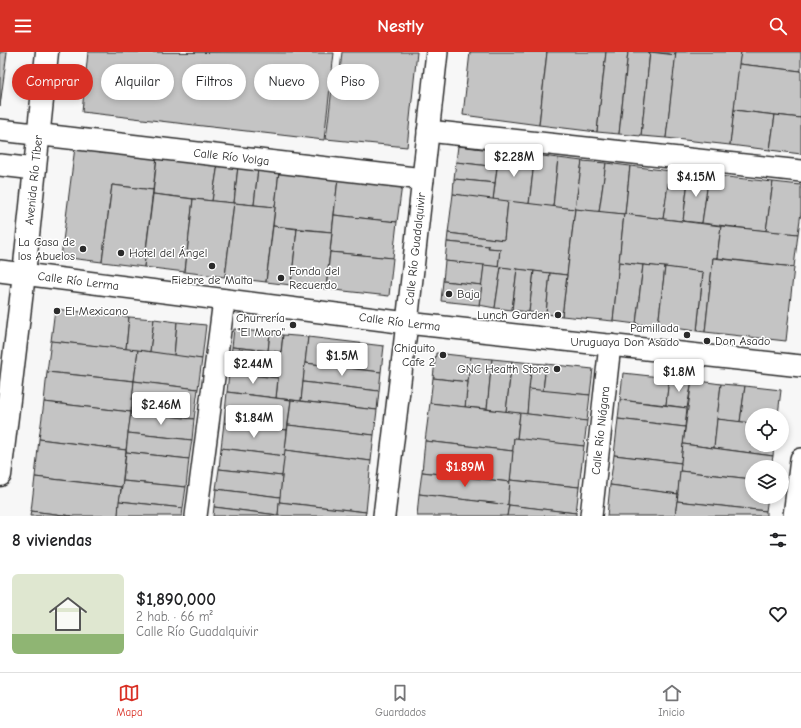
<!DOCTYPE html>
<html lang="es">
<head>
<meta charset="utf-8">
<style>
	:root { --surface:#fff; --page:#f2f2f2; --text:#202124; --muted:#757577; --line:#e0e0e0; --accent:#d93025 }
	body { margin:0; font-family:"Comic Neue",sans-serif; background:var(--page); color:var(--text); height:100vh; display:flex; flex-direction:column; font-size:15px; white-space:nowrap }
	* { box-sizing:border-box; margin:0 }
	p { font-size:13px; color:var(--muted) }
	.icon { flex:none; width:22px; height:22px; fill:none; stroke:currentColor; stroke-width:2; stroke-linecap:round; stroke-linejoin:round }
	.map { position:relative; height:464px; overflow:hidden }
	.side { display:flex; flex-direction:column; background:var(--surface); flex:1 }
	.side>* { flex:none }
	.top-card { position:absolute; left:12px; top:12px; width:400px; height:36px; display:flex; gap:8px }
	.controls { position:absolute; left:745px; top:356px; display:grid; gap:8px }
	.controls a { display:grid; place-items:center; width:44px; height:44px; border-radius:50%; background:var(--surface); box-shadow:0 2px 6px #0003; font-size:20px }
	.price { position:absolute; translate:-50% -34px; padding:0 9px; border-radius:4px; background:#fff; color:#222; font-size:13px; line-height:26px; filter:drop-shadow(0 1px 2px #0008) }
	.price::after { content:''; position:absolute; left:50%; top:24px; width:12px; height:9px; margin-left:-6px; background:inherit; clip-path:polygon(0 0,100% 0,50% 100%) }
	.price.active { background:var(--accent); color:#fff }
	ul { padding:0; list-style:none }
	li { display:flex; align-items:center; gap:12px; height:100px; padding:0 12px }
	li+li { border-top:1px solid var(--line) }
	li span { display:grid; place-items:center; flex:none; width:112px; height:80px; border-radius:6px; color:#555 }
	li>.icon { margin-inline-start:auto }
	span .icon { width:48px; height:48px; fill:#fffc; stroke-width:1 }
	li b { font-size:17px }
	h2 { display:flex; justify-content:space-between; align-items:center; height:48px; padding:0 12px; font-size:17px }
	.pill { padding:0 14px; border-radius:18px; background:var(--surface); box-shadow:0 2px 6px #0003; font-size:14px; line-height:36px }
	.pill.active { background:var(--accent); color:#fff }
	header { display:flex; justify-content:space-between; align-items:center; height:52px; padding:0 12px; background:var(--accent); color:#fff; font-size:18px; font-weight:800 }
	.menu { display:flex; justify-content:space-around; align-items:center; height:56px; border-top:1px solid var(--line); background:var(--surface); font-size:11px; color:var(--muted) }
	.menu a { display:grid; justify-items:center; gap:2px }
	.menu .active { color:var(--accent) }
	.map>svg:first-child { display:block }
</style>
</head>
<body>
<header><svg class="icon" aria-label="menu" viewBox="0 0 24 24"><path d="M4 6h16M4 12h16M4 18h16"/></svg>Nestly<svg class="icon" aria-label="search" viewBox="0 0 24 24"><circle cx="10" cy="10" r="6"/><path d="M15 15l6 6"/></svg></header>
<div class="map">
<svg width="801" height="464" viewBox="0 0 801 464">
	<rect width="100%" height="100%" fill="#f7f7f7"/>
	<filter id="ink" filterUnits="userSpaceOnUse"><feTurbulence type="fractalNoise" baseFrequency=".025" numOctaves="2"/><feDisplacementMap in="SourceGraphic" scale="8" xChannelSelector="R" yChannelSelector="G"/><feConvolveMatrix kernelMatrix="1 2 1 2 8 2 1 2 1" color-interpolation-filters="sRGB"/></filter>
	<g filter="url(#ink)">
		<g fill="#c4c4c4" stroke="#2b2b2b">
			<polygon points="0,0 7,0 0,54"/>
			<polygon points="88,0 334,1 324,88 82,60"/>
			<polygon points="342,0 417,0 407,95 326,87 333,28 339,29"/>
			<polygon points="470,0 547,0 539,73 463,63"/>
			<polygon points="547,0 606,0 597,80 539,73"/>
			<polygon points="606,0 628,0 619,82 597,80"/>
			<polygon points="628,0 650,0 641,84 619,82"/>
			<polygon points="648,0 676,0 676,3"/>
			<polygon points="650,0 676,3 666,86 641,84"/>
			<polygon points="676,0 741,0 730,93 666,86"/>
			<polygon points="741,0 801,0 801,19 739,12"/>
			<polygon points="739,12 801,19 801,66 734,58"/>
			<polygon points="734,58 775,63 770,98 730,93"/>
			<polygon points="775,63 801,66 801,102 770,98"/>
			<polygon points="458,94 499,99 497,115 456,110"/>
			<polygon points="75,95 157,104 153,138 112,133 102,210 61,205"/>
			<polygon points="499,99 535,103 529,152 493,148"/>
			<polygon points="535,103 558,106 553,155 529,152"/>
			<polygon points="157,105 218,112 212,149 153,142"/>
			<polygon points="558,106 582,109 575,157 553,155"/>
			<polygon points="582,109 606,111 599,160 575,157"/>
			<polygon points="456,110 497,115 495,131 454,127"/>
			<polygon points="606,111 630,114 625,162 599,160"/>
			<polygon points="218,112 238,114 234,151 212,149"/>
			<polygon points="238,114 258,117 254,153 234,151"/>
			<polygon points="630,114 670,119 663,167 625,162"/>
			<polygon points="258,117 279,119 275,155 254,153"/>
			<polygon points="279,119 338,126 332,180 273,174"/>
			<polygon points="670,119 689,121 683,169 663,167"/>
			<polygon points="689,121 709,123 702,171 683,169"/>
			<polygon points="709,123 773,130 766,179 702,171"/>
			<polygon points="338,126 402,133 397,170 334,163"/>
			<polygon points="454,127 495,131 493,148 453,142"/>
			<polygon points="773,130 801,133 801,160 798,182 766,179"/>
			<polygon points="112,133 153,138 144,215 102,210"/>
			<polygon points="153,142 193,147 185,220 144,215"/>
			<polygon points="453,142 508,149 504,188 448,181"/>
			<polygon points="193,147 234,151 225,225 185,220"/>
			<polygon points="508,149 575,157 567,223 498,215 500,197 488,196 489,194 447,190 448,181 504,188"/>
			<polygon points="234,151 275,155 266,230 225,225"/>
			<polygon points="575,157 624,162 613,269 562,264"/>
			<polygon points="624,162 721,174 717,206 713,206 705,280 697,279 703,220 619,210"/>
			<polygon points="334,163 397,170 393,206 330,200"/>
			<polygon points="273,174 297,177 291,233 266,230"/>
			<polygon points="721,174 798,182 794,215 717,206"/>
			<polygon points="297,177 332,180 326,237 291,233"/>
			<polygon points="447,190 489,194 488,196 500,197 498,215 445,209"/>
			<polygon points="330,200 393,206 389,244 326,237"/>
			<polygon points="713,206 794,215 786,289 705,280"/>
			<polygon points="445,209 484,213 482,233 443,229"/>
			<polygon points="619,210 643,213 636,272 613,269"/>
			<polygon points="484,213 501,215 495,256 479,253"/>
			<polygon points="643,213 665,215 658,274 636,272"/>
			<polygon points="501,215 517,217 512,258 495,256"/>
			<polygon points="665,215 703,220 697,279 658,274"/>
			<polygon points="517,217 534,219 529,260 512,258"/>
			<polygon points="534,219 550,221 546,262 529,260"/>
			<polygon points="550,221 567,223 562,264 546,262"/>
			<polygon points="443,229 482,233 479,253 441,249"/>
			<polygon points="55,257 129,265 126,297 51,289"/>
			<polygon points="129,265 154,267 150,300 126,297"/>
			<polygon points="154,267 177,270 174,304 150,300"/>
			<polygon points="177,270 206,273 202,307 174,304"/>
			<polygon points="234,277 270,281 268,299 232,295"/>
			<polygon points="270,281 283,283 281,300 268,299"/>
			<polygon points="283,283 308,285 301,349 276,346"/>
			<polygon points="308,285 384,294 381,320 305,311"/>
			<polygon points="51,289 138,298 134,329 47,320"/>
			<polygon points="232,295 281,300 278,326 229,321"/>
			<polygon points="138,298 202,307 198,337 134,329"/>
			<polygon points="436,301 471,305 468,330 433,326"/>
			<polygon points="471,305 492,307 487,357 465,355"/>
			<polygon points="492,307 512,309 506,360 487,357"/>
			<polygon points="512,309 532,311 527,362 506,360"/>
			<polygon points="305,311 381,320 379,339 303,330"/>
			<polygon points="532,311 546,312 543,339 529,337"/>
			<polygon points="546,312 593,317 590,343 543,339"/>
			<polygon points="47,320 134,329 131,360 44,350"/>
			<polygon points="229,321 278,326 276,346 227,340"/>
			<polygon points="623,321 669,326 666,353 620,348"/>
			<polygon points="433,326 468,330 465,355 430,351"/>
			<polygon points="669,326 692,328 687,356 666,353"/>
			<polygon points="692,328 721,332 714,396 683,392"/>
			<polygon points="134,329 198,337 194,367 131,360"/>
			<polygon points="303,330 379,339 377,358 301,349"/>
			<polygon points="721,332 745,334 740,370 717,367"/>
			<polygon points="745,334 781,338 778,363 752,363 752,371 740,370"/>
			<polygon points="529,337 590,343 587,369 527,362"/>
			<polygon points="227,340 291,348 287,378 224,371"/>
			<polygon points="291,348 377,358 374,383 288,373"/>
			<polygon points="620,348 687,356 685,375 618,367"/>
			<polygon points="44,350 131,360 126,398 39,387"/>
			<polygon points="430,351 520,361 517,387 514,386 513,399 425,389"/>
			<polygon points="131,360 194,367 192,388 128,381"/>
			<polygon points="520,361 587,369 584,394 517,387"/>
			<polygon points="618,367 685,375 681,411 614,403"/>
			<polygon points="717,367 752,371 752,393 774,393 773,404 714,396"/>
			<polygon points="224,371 287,378 285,404 221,396"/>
			<polygon points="288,373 374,383 371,409 285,398"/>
			<polygon points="128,381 192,388 189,407 126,400"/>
			<polygon points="514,386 584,394 579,435 510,428"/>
			<polygon points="39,387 126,398 122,435 35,425"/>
			<polygon points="425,389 513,399 510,430 422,420"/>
			<polygon points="683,392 773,404 771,415 752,415 752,427 680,419"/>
			<polygon points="221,396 285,404 282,424 219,417"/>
			<polygon points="285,398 371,409 366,460 279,450"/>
			<polygon points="126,400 189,407 186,435 123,429"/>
			<polygon points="614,403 681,411 678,442 610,433"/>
			<polygon points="219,417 282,424 280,445 216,437"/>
			<polygon points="680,419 752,427 752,445 768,445 766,459 677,449"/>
			<polygon points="422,420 510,430 508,453 419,442"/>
			<polygon points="35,425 121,435 118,464 72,464 31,459"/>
			<polygon points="510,428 579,435 576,461 508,453"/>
			<polygon points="123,429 186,435 183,456 119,449"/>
			<polygon points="610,433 678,442 675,464 607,464"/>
			<polygon points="216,437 280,445 278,463 214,455"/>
			<polygon points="419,442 509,453 507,464 417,464"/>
			<polygon points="119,449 183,456 182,464 118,464"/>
			<polygon points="677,449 766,459 766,464 675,464"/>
			<polygon points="279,450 366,460 365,464 278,464"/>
			<polygon points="509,453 576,461 576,464 507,464"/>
			<polygon points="214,455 278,463 278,464 213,464"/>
			<polygon points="31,459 72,464 30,464"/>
		</g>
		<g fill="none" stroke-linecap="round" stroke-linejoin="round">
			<defs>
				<g id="minor">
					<path id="s1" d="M0 78 423 127"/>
					<polyline points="428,79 801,119"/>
					<polyline points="0,113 35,117"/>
					<path id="s2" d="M0 219 407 271 801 314"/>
					<polyline points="196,464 224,248"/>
					<path id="s3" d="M384 464 407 271 437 0"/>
					<path id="s4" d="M591 464 610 293"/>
					<polyline points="794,464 801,407"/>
				</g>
				<g id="major">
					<path id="s5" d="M0 423 24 222 47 0"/>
				</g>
			</defs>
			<use href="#minor" stroke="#2b2b2b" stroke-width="24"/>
			<use href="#major" stroke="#2b2b2b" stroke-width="25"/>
			<use href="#minor" stroke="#fff" stroke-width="21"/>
			<use href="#major" stroke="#fff" stroke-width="22"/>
		</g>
	</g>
	<g fill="#2b2b2b" stroke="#fff" stroke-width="1.5">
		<circle cx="83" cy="197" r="4"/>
		<circle cx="121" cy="201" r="4"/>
		<circle cx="212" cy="214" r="4"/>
		<circle cx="281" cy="226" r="4"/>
		<circle cx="449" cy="242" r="4"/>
		<circle cx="57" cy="259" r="4"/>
		<circle cx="558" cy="263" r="4"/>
		<circle cx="293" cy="273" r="4"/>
		<circle cx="687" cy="283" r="4"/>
		<circle cx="707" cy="289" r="4"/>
		<circle cx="443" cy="303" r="4"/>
		<circle cx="557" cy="317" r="4"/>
	</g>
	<g text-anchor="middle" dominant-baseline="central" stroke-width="3" stroke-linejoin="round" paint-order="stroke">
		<g font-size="12" fill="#2b2b2b" stroke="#fff">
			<text stroke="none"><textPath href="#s1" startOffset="233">Calle Río Volga</textPath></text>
			<text stroke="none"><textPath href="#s5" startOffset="297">Avenida Río Tíber</textPath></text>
			<text stroke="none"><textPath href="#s3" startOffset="269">Calle Río Guadalquivir</textPath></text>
			<text stroke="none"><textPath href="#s2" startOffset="79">Calle Río Lerma</textPath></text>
			<text stroke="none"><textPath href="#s2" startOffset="403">Calle Río Lerma</textPath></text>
			<text stroke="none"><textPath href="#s4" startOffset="86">Calle Río Niágara</textPath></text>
		</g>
		<g font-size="12" fill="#2b2b2b" stroke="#fff" text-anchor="end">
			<text x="75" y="190">La Casa de<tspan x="75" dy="14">los Abuelos</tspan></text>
			<text x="129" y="201" text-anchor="start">Hotel del Ángel</text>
			<text x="289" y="219" text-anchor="start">Fonda del<tspan x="289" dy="14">Recuerdo</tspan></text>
			<text x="212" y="228" text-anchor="middle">Fiebre de Malta</text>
			<text x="457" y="242" text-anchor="start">Baja</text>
			<text x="65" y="259" text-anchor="start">El Mexicano</text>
			<text x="550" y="263">Lunch Garden</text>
			<text x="285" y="266">Churrería<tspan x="285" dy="14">"El Moro"</tspan></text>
			<text x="679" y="276">Pamillada<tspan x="679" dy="14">Uruguaya Don Asado</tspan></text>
			<text x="715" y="289" text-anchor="start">Don Asado</text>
			<text x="435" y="296">Chiquito<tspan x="435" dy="14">Cafe 2</tspan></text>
			<text x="549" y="317">GNC Health Store</text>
		</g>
	</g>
</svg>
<div class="controls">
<a><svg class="icon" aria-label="locate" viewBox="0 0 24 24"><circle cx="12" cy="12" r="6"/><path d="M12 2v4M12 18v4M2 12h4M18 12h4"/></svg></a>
<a><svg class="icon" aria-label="layers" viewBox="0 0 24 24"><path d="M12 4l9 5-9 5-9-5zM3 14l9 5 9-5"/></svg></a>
</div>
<b class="price" style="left:514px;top:126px">$2.28M</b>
<b class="price" style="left:696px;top:146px">$4.15M</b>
<b class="price" style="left:342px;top:325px">$1.5M</b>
<b class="price" style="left:253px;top:333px">$2.44M</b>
<b class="price" style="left:679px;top:341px">$1.8M</b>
<b class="price" style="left:161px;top:374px">$2.46M</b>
<b class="price" style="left:254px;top:387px">$1.84M</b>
<b class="price active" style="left:465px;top:436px">$1.89M</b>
<div class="top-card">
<a class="pill active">Comprar</a>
<a class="pill">Alquilar</a>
<a class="pill">Filtros</a>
<a class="pill">Nuevo</a>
<a class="pill">Piso</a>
</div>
</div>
<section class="side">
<h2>8 viviendas<svg class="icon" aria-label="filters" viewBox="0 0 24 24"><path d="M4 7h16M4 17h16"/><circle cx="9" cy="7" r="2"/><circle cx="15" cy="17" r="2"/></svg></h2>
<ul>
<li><span style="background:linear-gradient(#dfe7d0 75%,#8fb573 0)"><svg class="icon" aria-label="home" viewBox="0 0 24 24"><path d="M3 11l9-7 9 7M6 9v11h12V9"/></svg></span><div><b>$1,890,000</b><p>2 hab. · 66 m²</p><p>Calle Río Guadalquivir</p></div><svg class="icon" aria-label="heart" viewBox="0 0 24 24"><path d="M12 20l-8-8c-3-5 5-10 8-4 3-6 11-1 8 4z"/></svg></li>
</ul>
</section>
<nav class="menu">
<a class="active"><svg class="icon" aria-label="map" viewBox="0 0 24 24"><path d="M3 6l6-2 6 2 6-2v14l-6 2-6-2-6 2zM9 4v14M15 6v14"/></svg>Mapa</a>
<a><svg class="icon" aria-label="saved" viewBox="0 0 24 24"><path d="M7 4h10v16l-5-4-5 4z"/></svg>Guardados</a>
<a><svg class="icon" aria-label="home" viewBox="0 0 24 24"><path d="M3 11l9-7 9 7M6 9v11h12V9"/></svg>Inicio</a>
</nav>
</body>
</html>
